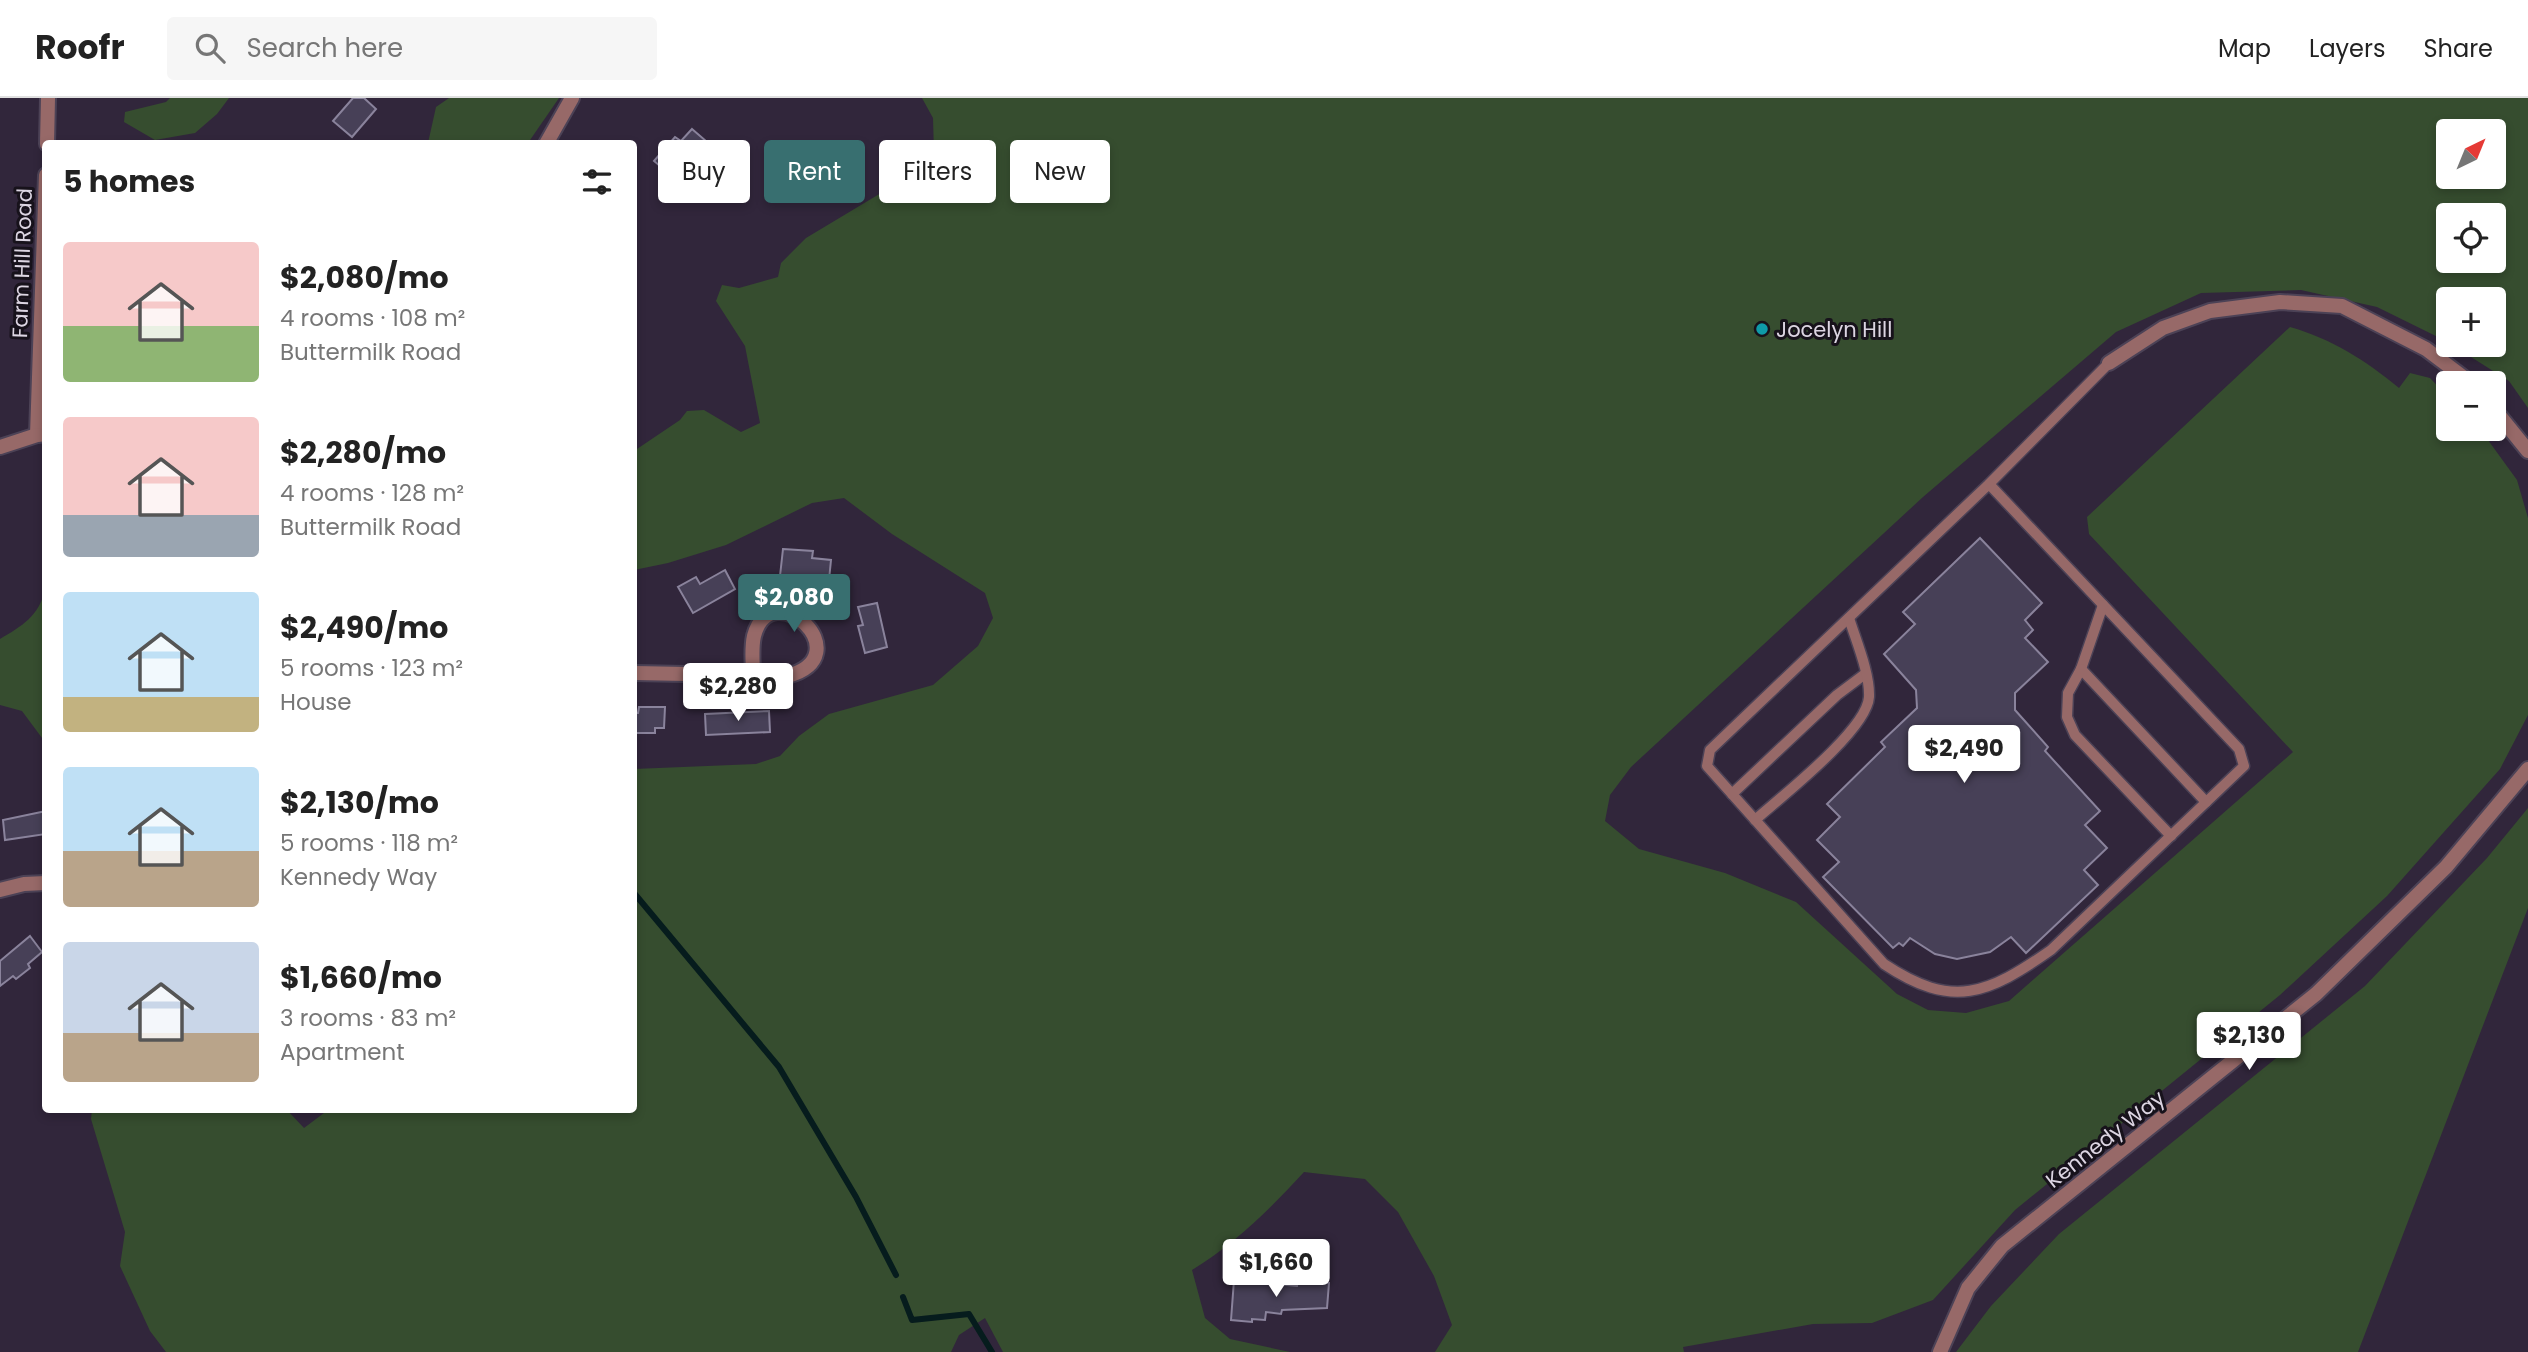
<!DOCTYPE html>
<html lang="en">
<head>
<meta charset="utf-8">
<style>
	:root { --surface:#fff; --page:#f6f6f6; --text:#222; --muted:#767676; --line:#e0e0e0; --accent:#386f70 }
	body { margin:0; font-family:Poppins,sans-serif; background:var(--page); color:var(--text); height:100vh; display:flex; flex-direction:column; font-size:26px; white-space:nowrap }
	* { box-sizing:border-box; margin:0 }
	p { font-size:23px; color:var(--muted) }
	.icon { flex:none; width:38px; height:38px; fill:none; stroke:currentColor; stroke-width:2; stroke-linecap:round; stroke-linejoin:round }
	.map { position:relative; flex:1; overflow:hidden }
	.side { position:absolute; left:42px; top:42px; width:595px; height:973px; display:flex; flex-direction:column; background:var(--surface); border-radius:7px; box-shadow:0 4px 10px #0003 }
	.side>* { flex:none }
	.guide { position:absolute; left:658px; top:42px; width:665px; height:63px; display:flex; gap:14px }
	.needle { width:46px; rotate:43deg }
	.tools { position:absolute; left:2436px; top:21px; display:grid; gap:14px }
	.tools a { display:grid; place-items:center; width:70px; height:70px; border-radius:7px; background:var(--surface); box-shadow:0 4px 10px #0003; font-size:35px }
	.price { position:absolute; translate:-50% -60px; padding:0 16px; border-radius:7px; background:#fff; color:#222; font-size:23px; line-height:46px; filter:drop-shadow(0 2px 4px #0008) }
	.price::after { content:''; position:absolute; left:50%; top:42px; width:21px; height:16px; margin-left:-10px; background:inherit; clip-path:polygon(0 0,100% 0,50% 100%) }
	.price.current { background:var(--accent); color:#fff }
	ul { padding:0; list-style:none }
	li { display:flex; align-items:center; gap:21px; height:175px; padding:0 21px }
	li span { display:grid; place-items:center; flex:none; width:196px; height:140px; border-radius:7px; color:#555 }
	li>.icon { margin-inline-start:auto }
	span .icon { width:84px; height:84px; fill:#fffc; stroke-width:1 }
	li b { font-size:30px }
	h2 { display:flex; justify-content:space-between; align-items:center; height:84px; padding:0 21px; font-size:30px }
	.pill { padding:0 24px; border-radius:7px; background:var(--surface); box-shadow:0 4px 10px #0003; font-size:24px; line-height:63px }
	.pill.current { background:var(--accent); color:#fff }
	header { display:flex; align-items:center; gap:42px; box-sizing:border-box; height:98px; padding:0 35px; background:var(--surface); border-bottom:2px solid var(--line) }
	header strong { font-size:33px }
	nav { display:flex; gap:38px; margin-inline-start:auto; font-size:24px }
	.search { width:490px; height:63px; background:var(--page); display:flex; align-items:center; gap:18px; box-sizing:border-box; padding:0 24px; border-radius:7px; color:var(--muted); font-size:26px }
	.map>svg:first-child { display:block }
</style>
</head>
<body>
<header>
<strong>Roofr</strong>
<div class="search"><svg class="icon" aria-label="search" viewBox="0 0 24 24"><circle cx="10" cy="10" r="6"/><path d="M15 15l6 6"/></svg>Search here</div>
<nav><a>Map</a><a>Layers</a><a>Share</a></nav>
</header>
<div class="map">
<svg width="2528" height="1254" viewBox="0 0 2528 1254">
	<rect width="100%" height="100%" fill="#31263b"/>
	<g fill="#364d2f" fill-rule="evenodd">
		<polygon points="170,0 229,0 217,16 195,35 155,42 124,24 125,14 166,4"/>
		<polygon points="449,0 559,0 528,45 428,45 436,9"/>
		<path d="M922 0H2528V310L2509 283 2452 247H2494V201H2448V244L2377 209 2301 192 2201 195 2116 234 1923 399 1631 669 1610 697 1605 723 1639 751 1725 775 1796 804 1897 896 1928 912 1966 915 2009 903 2293 654 2089 436 2087 419 2290 229C2332 241 2365 262 2399 290L2410 275 2430 280 2448 299V331H2480L2517 382 2528 420V617L2500 671 2387 798 2280 897 2015 1112 1933 1202 1872 1225 1813 1226 1683 1249 1684 1254H1435L1452 1227 1434 1178 1398 1114 1365 1081 1304 1074C1270 1111 1235 1146 1192 1172L1205 1220 1230 1241 1290 1254H1003L985 1220 959 1237 951 1254H166L150 1233 120 1168 125 1134 91 1021 92 1012H287L304 1030 328 1012H634V671L756 666 780 658 799 638 829 616 933 587 978 548 993 520 985 495 892 436 844 400 812 405 726 447 668 465 634 472V353L680 322 687 313 704 312 741 334 760 325 745 248 716 203 722 187 739 190 778 179 781 165 806 140 921 71 934 55 933 20ZM2448 33H2494V79H2448ZM2448 117H2494V163H2448Z"/>
		<path d="M45 492V644L22 613 0 607V541C22 528 39 518 45 492Z"/>
		<polygon points="2528,710 2528,810 2358,1254 1956,1254 1991,1208 2059,1136 2365,888 2487,760"/>
	</g>
	<g fill="none" stroke-linecap="round" stroke-linejoin="round">
		<g stroke="#061c1d" stroke-width="6">
			<polyline points="634,795 779,969 856,1099 896,1177"/>
			<polyline points="903,1199 912,1222 969,1216 992,1254"/>
		</g>
	</g>
	<g fill="#474057" stroke="#8a839c" stroke-width="2">
		<polygon points="353,0 364,0 376,11 352,39 333,23"/>
		<polygon points="692,31 721,56 702,77 693,69 679,84 654,63 675,39 681,43"/>
		<polygon points="1980,440 2042,505 2025,522 2033,532 2025,540 2048,564 2015,595 2015,612 2048,649 2045,653 2100,713 2085,727 2107,750 2084,772 2098,787 2026,855 2011,839 1990,854 1957,861 1935,856 1910,840 1903,848 1899,845 1893,850 1823,779 1839,764 1817,742 1840,719 1827,706 1885,649 1881,644 1917,610 1916,592 1884,556 1915,526 1903,514"/>
		<polygon points="783,451 813,453 812,460 831,462 829,482 780,478"/>
		<polygon points="725,472 735,491 693,515 678,489 696,479 700,486"/>
		<polygon points="877,505 887,549 865,555 858,528 863,527 858,509"/>
		<polygon points="639,609 665,609 664,630 655,630 655,635 634,635 634,615 638,615"/>
		<polygon points="769,613 770,634 706,637 705,616"/>
		<polygon points="46,713 46,736 5,742 3,722"/>
		<polygon points="30,838 42,854 28,866 30,870 16,881 13,878 0,888 0,863"/>
		<polygon points="1234,1182 1297,1188 1298,1182 1329,1185 1327,1210 1282,1212 1281,1216 1266,1214 1265,1222 1252,1221 1252,1224 1231,1222"/>
	</g>
	<g fill="none" stroke-linecap="round" stroke-linejoin="round">
		<defs>
			<g id="lane">
				<path d="M1989 386 2239 651 2244 668 2051 852C1988 896 1953 912 1884 866L1707 668 1710 652 1989 386 2109 265"/>
				<polyline points="2103,507 2081,571 2068,595 2067,619 2075,637 2171,738"/>
				<polyline points="2081,571 2206,704"/>
				<polyline points="1732,696 1837,597 1865,576"/>
				<path d="M1755 722C1781 699 1867 632 1869 599 1870 575 1856 543 1849 520"/>
			</g>
			<g id="street">
				<polyline points="47,46 48,0"/>
				<polyline points="546,46 572,0"/>
				<polyline points="46,77 37,337 46,336"/>
				<polyline points="2109,265 2163,230 2210,213 2280,204 2342,208 2426,251 2471,285"/>
				<polyline points="2494,311 2528,353"/>
				<polyline points="0,349 37,337"/>
				<path d="M634 575 787 578C863 558 771 473 754 538 751 551 753 565 753 577"/>
				<polyline points="0,792 24,786 46,785"/>
				<polyline points="1940,1254 1968,1190 2002,1148 2316,896 2446,769 2528,671"/>
			</g>
		</defs>
		<use href="#lane" stroke="#4c4256" stroke-width="13"/>
		<use href="#street" stroke="#4c4256" stroke-width="18"/>
		<use href="#lane" stroke="#976968" stroke-width="10"/>
		<use href="#street" stroke="#976968" stroke-width="14"/>
	</g>
	<circle fill="#0f9aa8" stroke="#17121b" stroke-width="2.5" cx="1762" cy="231" r="7"/>
	<g text-anchor="middle" dominant-baseline="central" stroke-width="6" stroke-linejoin="round" paint-order="stroke">
		<g font-size="21" fill="#dcd5e2" stroke="#17121b">
			<text transform="translate(22 165) rotate(-88)">Farm Hill Road</text>
			<text transform="translate(2105 1041) rotate(-38)">Kennedy Way</text>
		</g>
		<g font-size="21" fill="#dcd5e2" stroke="#17121b" text-anchor="start">
			<text x="1776" y="231">Jocelyn Hill</text>
		</g>
	</g>
</svg>
<div class="tools">
<a><svg class="needle" viewBox="-14 -14 28 28"><path d="M0-13l5 13h-10z" fill="#e53935"/><path d="M0 13l5-13h-10z" fill="#767676"/></svg></a>
<a><svg class="icon" aria-label="locate" viewBox="0 0 24 24"><circle cx="12" cy="12" r="6"/><path d="M12 2v4M12 18v4M2 12h4M18 12h4"/></svg></a>
<a>+</a>
<a>−</a>
</div>
<b class="price current" style="left:794px;top:536px">$2,080</b>
<b class="price" style="left:738px;top:625px">$2,280</b>
<b class="price" style="left:1964px;top:687px">$2,490</b>
<b class="price" style="left:2249px;top:974px">$2,130</b>
<b class="price" style="left:1276px;top:1201px">$1,660</b>
<div class="guide">
<a class="pill">Buy</a>
<a class="pill current">Rent</a>
<a class="pill">Filters</a>
<a class="pill">New</a>
</div>
<section class="side">
<h2>5 homes<svg class="icon" aria-label="filters" viewBox="0 0 24 24"><path d="M4 7h16M4 17h16"/><circle cx="9" cy="7" r="2"/><circle cx="15" cy="17" r="2"/></svg></h2>
<ul>
<li><span style="background:linear-gradient(#f6c9c9 60%,#8fb573 0)"><svg class="icon" aria-label="home" viewBox="0 0 24 24"><path d="M3 11l9-7 9 7M6 9v11h12V9"/></svg></span><div><b>$2,080/mo</b><p>4 rooms · 108 m²</p><p>Buttermilk Road</p></div></li>
<li><span style="background:linear-gradient(#f6c9c9 70%,#9aa5b1 0)"><svg class="icon" aria-label="home" viewBox="0 0 24 24"><path d="M3 11l9-7 9 7M6 9v11h12V9"/></svg></span><div><b>$2,280/mo</b><p>4 rooms · 128 m²</p><p>Buttermilk Road</p></div></li>
<li><span style="background:linear-gradient(#bfe0f5 75%,#c2b280 0)"><svg class="icon" aria-label="home" viewBox="0 0 24 24"><path d="M3 11l9-7 9 7M6 9v11h12V9"/></svg></span><div><b>$2,490/mo</b><p>5 rooms · 123 m²</p><p>House</p></div></li>
<li><span style="background:linear-gradient(#bfe0f5 60%,#b9a48a 0)"><svg class="icon" aria-label="home" viewBox="0 0 24 24"><path d="M3 11l9-7 9 7M6 9v11h12V9"/></svg></span><div><b>$2,130/mo</b><p>5 rooms · 118 m²</p><p>Kennedy Way</p></div></li>
<li><span style="background:linear-gradient(#c9d6e8 65%,#b9a48a 0)"><svg class="icon" aria-label="home" viewBox="0 0 24 24"><path d="M3 11l9-7 9 7M6 9v11h12V9"/></svg></span><div><b>$1,660/mo</b><p>3 rooms · 83 m²</p><p>Apartment</p></div></li>
</ul>
</section>
</div>
</body>
</html>
